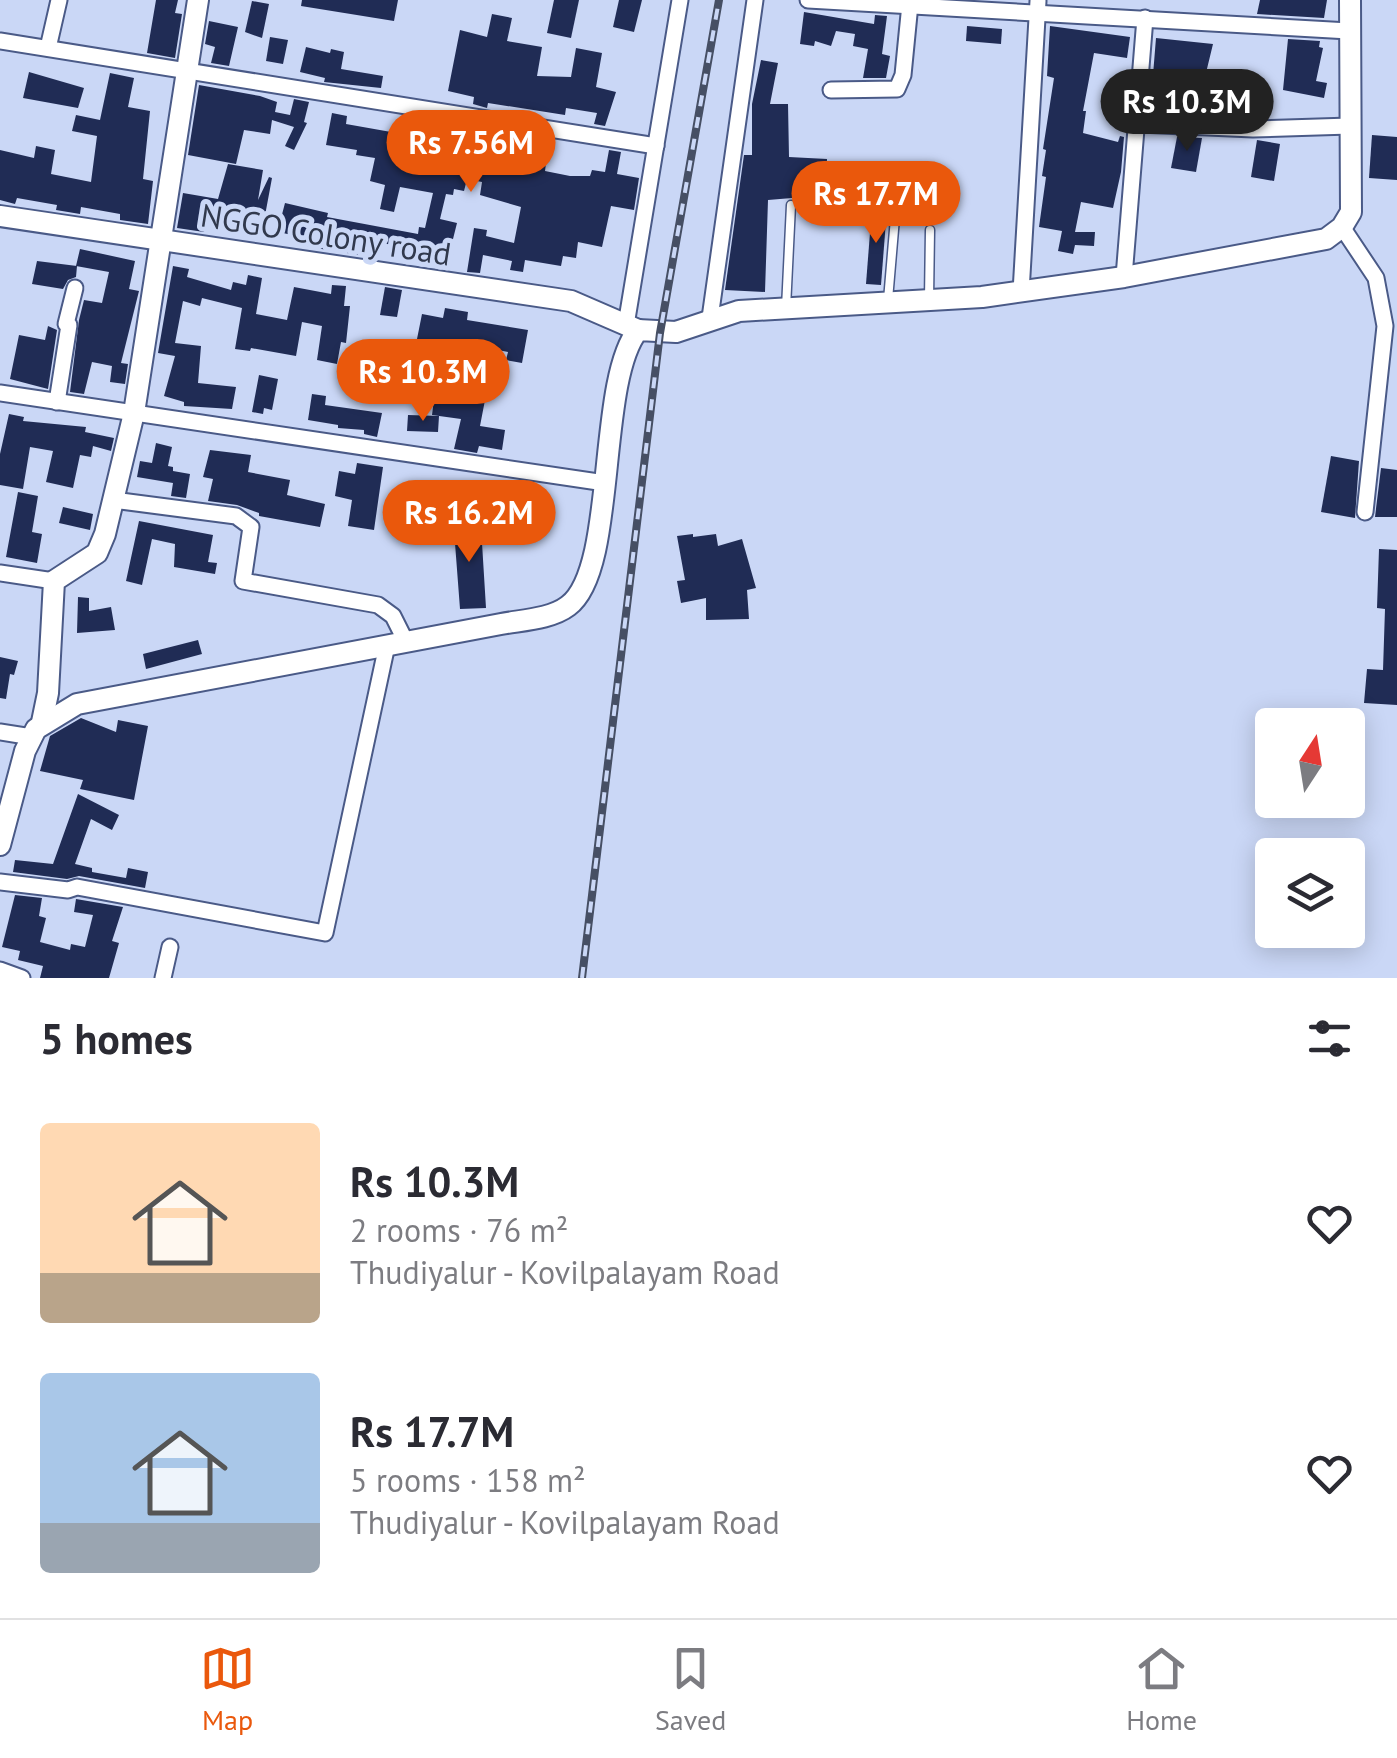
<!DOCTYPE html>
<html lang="en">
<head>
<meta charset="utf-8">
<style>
	:root { --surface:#fff; --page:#f7f7f7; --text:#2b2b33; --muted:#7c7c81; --line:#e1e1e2; --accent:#ea580c }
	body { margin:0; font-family:"PT Sans",sans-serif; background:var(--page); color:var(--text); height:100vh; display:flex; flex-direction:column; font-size:38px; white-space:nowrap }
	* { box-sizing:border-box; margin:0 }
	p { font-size:32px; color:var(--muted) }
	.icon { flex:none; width:55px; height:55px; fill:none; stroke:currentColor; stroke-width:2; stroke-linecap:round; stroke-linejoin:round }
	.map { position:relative; height:978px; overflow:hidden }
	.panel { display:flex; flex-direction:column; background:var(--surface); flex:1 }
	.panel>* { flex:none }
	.needle { width:65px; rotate:12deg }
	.controls { position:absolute; left:1255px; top:708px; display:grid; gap:20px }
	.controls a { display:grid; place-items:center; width:110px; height:110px; border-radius:10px; background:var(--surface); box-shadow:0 5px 25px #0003; font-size:50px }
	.price { position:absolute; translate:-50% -85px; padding:0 22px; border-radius:35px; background:var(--accent); color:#fff; font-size:32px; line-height:65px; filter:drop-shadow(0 2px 5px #0008) }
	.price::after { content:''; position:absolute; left:50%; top:60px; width:30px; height:22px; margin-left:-15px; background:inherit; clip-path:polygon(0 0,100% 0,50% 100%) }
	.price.active { background:#222; color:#fff }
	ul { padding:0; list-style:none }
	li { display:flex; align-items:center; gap:30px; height:250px; padding:0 40px }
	li span { display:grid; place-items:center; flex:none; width:280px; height:200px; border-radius:10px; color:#555 }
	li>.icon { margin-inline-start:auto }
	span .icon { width:120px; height:120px; fill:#fffc; stroke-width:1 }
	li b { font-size:42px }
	h2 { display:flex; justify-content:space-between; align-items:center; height:120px; padding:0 40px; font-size:42px }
	.dock { display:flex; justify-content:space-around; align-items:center; height:140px; border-top:2px solid var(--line); background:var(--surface); font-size:28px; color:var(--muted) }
	.dock a { display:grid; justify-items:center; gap:5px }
	.dock .active { color:var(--accent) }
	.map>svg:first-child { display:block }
</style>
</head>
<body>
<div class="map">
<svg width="1397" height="978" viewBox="0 0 1397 978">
	<rect width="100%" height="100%" fill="#cad7f6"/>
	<g fill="#202c55">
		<polygon points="156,0 178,0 175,13 182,14 175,58 147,53"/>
		<polygon points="302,0 398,0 394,21 301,6"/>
		<polygon points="554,0 579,0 571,38 547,33"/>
		<polygon points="619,0 642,0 634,32 613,27"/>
		<polygon points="1260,0 1327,0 1324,18 1257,14"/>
		<polygon points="252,1 269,4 262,38 245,32"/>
		<polygon points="804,12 874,24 875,15 887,16 882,54 890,56 886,78 863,78 868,49 853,46 855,34 836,31 831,46 815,41 814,46 800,44"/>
		<polygon points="492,14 512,18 507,41 542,47 537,76 571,77 576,48 602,53 596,87 616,92 605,126 594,124 597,113 566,108 565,115 488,103 487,108 473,104 474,97 448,91 460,30 487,37"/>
		<polygon points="209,21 238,27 229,66 211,63 215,47 205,44"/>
		<polygon points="967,26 1002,29 1001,44 966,41"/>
		<polygon points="1050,26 1130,37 1127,58 1094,53 1083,111 1086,111 1083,133 1118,142 1120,136 1124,137 1121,172 1113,208 1081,202 1075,232 1095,232 1094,246 1075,245 1073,254 1058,251 1062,231 1039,227 1046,177 1042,176 1046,150 1043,149 1054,78 1047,76"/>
		<polygon points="270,37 288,40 283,64 266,61"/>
		<polygon points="1156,38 1213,44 1205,77 1178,74 1176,112 1150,112"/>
		<polygon points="1288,39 1320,41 1319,47 1323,48 1316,81 1327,83 1324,98 1283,90"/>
		<polygon points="306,47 330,53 331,49 344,52 341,69 383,76 381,88 324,82 325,78 300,72"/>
		<polygon points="761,60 778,63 770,104 788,104 789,157 827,159 825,202 792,198 768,200 765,292 725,290 744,155 752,155 752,104"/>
		<polygon points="29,72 84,88 78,108 23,98"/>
		<polygon points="110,73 134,78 128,107 150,111 143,179 153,181 148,224 120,220 120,214 81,207 80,214 56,210 57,205 17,198 15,204 0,200 0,150 34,158 36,146 55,150 51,174 91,182 97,136 72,131 76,115 100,120"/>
		<polygon points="199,85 260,96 277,102 275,112 290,115 294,99 309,102 304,122 307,123 294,150 285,146 294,127 272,120 270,134 244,130 236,164 188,155"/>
		<polygon points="332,113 347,116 346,124 408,135 411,118 434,122 432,131 471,138 473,128 537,144 538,138 549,140 545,171 570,176 590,176 592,170 605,172 609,150 621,152 617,174 639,178 634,210 611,206 602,247 578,242 576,258 563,256 561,266 525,260 523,272 510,270 512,261 483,255 480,273 467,272 474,228 487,230 486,236 514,243 521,207 480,195 482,182 467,179 464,191 454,189 453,195 446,194 440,219 457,223 449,255 376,242 372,257 303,246 305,238 283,233 285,227 279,226 285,203 328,213 327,217 418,234 419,227 425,228 433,193 400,187 394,212 380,209 385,185 370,181 375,158 356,155 357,150 326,145"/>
		<polygon points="1372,135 1397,137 1397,180 1369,178"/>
		<polygon points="1177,137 1202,138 1196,172 1171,168"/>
		<polygon points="1257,140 1280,144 1274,181 1251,177"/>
		<polygon points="228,164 263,170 258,200 269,177 272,178 261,237 237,233 239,223 206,218 204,232 177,228 183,193 218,199"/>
		<polygon points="872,207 887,208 881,285 866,284"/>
		<polygon points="80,249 135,261 129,289 139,291 121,363 128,364 125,384 110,382 112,366 92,362 84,394 70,392 79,320 84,300 102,303 109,272 76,266"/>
		<polygon points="37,261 77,266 76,277 68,280 63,289 32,284"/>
		<polygon points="173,266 189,269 187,277 231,290 233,282 246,285 248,275 262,278 256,314 287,320 294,287 331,294 332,285 346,286 344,306 350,306 346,343 341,342 337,364 317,360 322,326 302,322 296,356 251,348 250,351 235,349 242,308 202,298 200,306 183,301 175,343 201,346 198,383 236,387 232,409 184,406 184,402 164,396 175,356 158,353"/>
		<polygon points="385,287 402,290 397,317 380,315"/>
		<polygon points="445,308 468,312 467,320 528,330 522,363 506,360 508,352 463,343 457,375 412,364 422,314 443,318"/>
		<polygon points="48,326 57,330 48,389 10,379 19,335 45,340"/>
		<polygon points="259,375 278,379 272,410 264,408 263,414 252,412"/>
		<polygon points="435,392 485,400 480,426 505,430 502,450 479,446 477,453 454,449 461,419 432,415"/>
		<polygon points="312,394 326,396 325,405 382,413 377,437 364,434 364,430 338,428 338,425 308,420"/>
		<polygon points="9,414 24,417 23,421 86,427 85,432 114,438 111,451 93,446 91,457 80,455 73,488 46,482 53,451 30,447 23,489 0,485 0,454"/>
		<polygon points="408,415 439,416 438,432 407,431"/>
		<polygon points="156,443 172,447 168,466 173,467 173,471 190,474 186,498 171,496 173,483 137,477 140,461 152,463"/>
		<polygon points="210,450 251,455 248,472 290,480 287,495 325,504 320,527 259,516 259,513 237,505 208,501 213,479 203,477"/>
		<polygon points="1331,456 1359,461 1355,518 1321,512"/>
		<polygon points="357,463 383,467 374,530 348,526 352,500 335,496 339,471 355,474"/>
		<polygon points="1381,468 1397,470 1397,517 1375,517"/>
		<polygon points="18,492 38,496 32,532 42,534 37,563 6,557"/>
		<polygon points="457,504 469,505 465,543 482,543 486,608 460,609 454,530"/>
		<polygon points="63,507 93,514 90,530 59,523"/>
		<polygon points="139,521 213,535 208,562 217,563 215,574 174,567 175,544 152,539 142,585 126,581"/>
		<polygon points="693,534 693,537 716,534 718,546 742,539 756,588 747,590 749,619 706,620 706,598 681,603 677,581 685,580 677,536"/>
		<polygon points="1379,549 1397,550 1397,705 1364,703 1367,669 1383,670 1385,609 1377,608"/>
		<polygon points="78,597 89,598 89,611 111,607 115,630 77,633"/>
		<polygon points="198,640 202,654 146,669 143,654"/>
		<polygon points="0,657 18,661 14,675 10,674 6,699 0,698"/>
		<polygon points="81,718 116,732 118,720 148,726 134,800 80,789 83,780 40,771 50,736"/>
		<polygon points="78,794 119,815 112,830 91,819 75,864 92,868 92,872 126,878 128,868 148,872 145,888 79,876 67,879 13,872 15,860 53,864"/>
		<polygon points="15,895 42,898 39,916 46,918 40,942 70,950 71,944 85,947 93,915 74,912 76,899 123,907 112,941 119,943 109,978 40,978 43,966 18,960 20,951 2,947"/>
	</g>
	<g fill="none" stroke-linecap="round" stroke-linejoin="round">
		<defs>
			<g id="lane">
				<polyline points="929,299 930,230"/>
				<polyline points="888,300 895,218"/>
				<polyline points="786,308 791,205"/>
			</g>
			<g id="street">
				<polyline points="808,0 1349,31"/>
				<polyline points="0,41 656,146"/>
				<polyline points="48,48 59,0"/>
				<polyline points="831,90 897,89 903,75 910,4"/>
				<polyline points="1139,124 1253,129 1350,126"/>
				<polyline points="1342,227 1376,278 1385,326 1365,512"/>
				<polyline points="1124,277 1145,18"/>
				<polyline points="1021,292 1038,1"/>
				<polyline points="710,318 755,0"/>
				<polyline points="626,325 680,0"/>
				<polyline points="0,393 605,483"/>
				<polyline points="57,402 69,325 66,324 75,288"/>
				<polyline points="113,500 236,516 251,527 243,581 378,605 393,616 406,642"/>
				<polyline points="0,573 54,581"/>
				<polyline points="0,732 32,737"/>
				<polyline points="0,882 68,890 77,887 325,933 387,645"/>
				<polyline points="0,970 22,978"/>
				<polyline points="163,978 170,947"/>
			</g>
			<g id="secondary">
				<polyline points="0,216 571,301 638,330"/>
				<polyline points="42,722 48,693 54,581 97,553 105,534 134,413 198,0"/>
				<path d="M0 845 25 751 36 729 77 704 501 624C522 620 551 619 568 606 618 569 596 383 638 330L676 332 739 311 982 297 1124 277 1326 239 1342 227 1351 212 1350 0"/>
			</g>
		</defs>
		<use href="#lane" stroke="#4a5a87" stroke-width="11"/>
		<use href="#street" stroke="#4a5a87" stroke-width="19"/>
		<use href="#secondary" stroke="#4a5a87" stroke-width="24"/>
		<use href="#lane" stroke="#fff" stroke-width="8"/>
		<use href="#street" stroke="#fff" stroke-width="15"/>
		<use href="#secondary" stroke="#fff" stroke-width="20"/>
		<defs>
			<polyline id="rail" points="582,978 660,333 719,0"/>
		</defs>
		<use href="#rail" stroke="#464f64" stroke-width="8"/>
		<use href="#rail" stroke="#cad7f6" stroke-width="4" stroke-dasharray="11" stroke-linecap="butt"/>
	</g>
	<g text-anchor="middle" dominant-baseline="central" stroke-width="10" stroke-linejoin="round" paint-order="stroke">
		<g font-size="32" fill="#31394d" stroke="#cad7f6">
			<text transform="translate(326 234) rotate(9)">NGGO Colony road</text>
		</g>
	</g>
</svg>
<div class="controls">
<a><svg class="needle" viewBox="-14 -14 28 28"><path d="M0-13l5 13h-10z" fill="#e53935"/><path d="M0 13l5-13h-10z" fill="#7c7c81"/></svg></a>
<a><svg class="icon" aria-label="layers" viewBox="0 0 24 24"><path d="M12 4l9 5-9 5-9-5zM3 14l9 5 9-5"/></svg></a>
</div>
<b class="price active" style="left:1187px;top:154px">Rs 10.3M</b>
<b class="price" style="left:471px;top:195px">Rs 7.56M</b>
<b class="price" style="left:876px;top:246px">Rs 17.7M</b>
<b class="price" style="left:423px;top:424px">Rs 10.3M</b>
<b class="price" style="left:469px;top:565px">Rs 16.2M</b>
</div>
<section class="panel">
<h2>5 homes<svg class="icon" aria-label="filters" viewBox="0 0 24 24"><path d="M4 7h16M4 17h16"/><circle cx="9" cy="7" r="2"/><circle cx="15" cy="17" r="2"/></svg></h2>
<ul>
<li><span style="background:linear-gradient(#ffd9b3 75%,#b9a48a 0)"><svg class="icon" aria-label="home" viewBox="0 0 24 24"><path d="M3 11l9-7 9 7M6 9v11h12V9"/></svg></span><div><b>Rs 10.3M</b><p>2 rooms · 76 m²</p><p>Thudiyalur - Kovilpalayam Road</p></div><svg class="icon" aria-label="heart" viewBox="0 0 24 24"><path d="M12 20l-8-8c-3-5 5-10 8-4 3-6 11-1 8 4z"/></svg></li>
<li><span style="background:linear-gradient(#a9c7e8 75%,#9aa5b1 0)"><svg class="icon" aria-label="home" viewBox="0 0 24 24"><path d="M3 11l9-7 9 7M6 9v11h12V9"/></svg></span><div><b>Rs 17.7M</b><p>5 rooms · 158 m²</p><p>Thudiyalur - Kovilpalayam Road</p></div><svg class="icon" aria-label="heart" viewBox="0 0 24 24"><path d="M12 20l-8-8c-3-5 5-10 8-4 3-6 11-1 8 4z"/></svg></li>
</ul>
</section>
<nav class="dock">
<a class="active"><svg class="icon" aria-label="map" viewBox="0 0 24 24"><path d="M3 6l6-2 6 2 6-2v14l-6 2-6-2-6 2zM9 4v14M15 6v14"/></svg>Map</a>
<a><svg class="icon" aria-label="saved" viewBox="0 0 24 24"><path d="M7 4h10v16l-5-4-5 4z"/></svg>Saved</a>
<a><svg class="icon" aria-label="home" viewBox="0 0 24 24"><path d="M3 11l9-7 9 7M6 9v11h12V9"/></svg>Home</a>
</nav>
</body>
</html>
